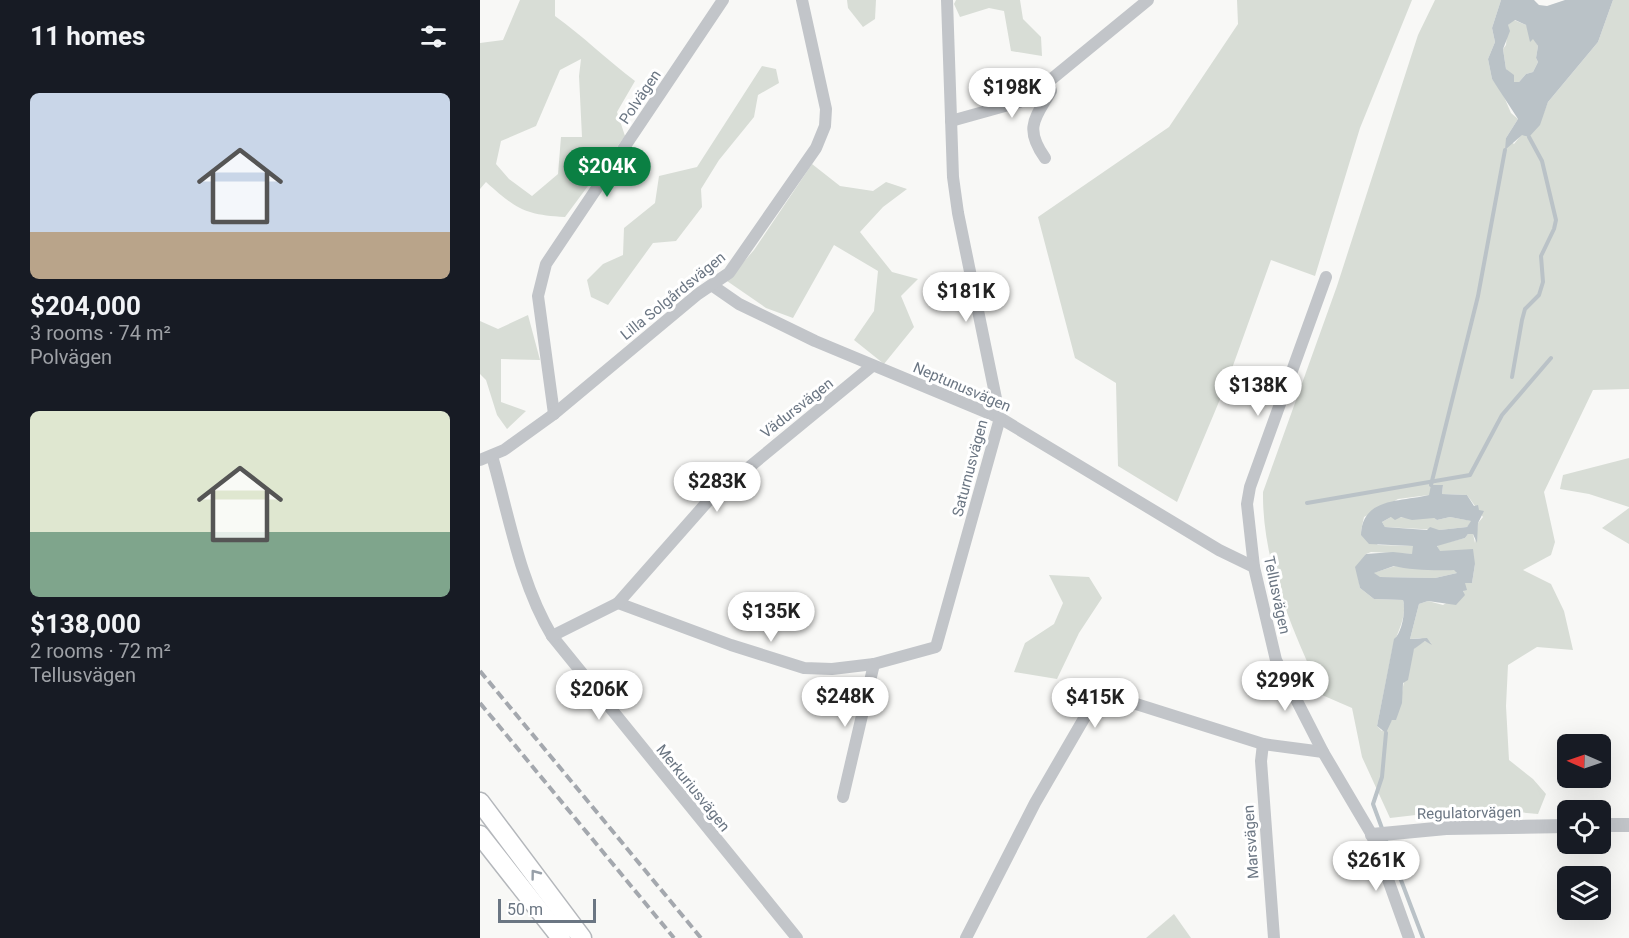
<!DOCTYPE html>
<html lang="en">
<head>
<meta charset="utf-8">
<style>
	:root { --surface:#171b24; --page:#20242c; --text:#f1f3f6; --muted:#9ea1a6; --accent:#0b8043 }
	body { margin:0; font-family:Roboto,sans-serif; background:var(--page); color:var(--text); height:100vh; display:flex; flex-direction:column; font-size:22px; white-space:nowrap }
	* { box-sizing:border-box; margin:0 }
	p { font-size:20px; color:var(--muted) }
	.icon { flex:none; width:33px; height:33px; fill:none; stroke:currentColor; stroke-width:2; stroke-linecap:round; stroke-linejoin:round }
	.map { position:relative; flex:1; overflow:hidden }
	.sheet { display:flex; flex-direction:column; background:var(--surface); width:480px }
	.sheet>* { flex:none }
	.needle { width:39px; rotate:272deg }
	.fabs { position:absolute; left:1077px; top:734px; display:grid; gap:12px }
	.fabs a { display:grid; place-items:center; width:54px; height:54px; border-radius:9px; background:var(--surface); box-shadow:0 6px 24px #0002; font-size:30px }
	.scale { position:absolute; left:18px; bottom:15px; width:98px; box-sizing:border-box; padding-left:6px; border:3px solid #6b7683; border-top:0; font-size:16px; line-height:21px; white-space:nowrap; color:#6b7683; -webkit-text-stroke:4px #fff; paint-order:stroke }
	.price { position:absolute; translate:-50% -51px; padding:0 14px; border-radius:21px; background:#fff; color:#222; font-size:20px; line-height:39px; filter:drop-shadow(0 2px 3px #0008) }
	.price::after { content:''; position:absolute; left:50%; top:36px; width:18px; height:14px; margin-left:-9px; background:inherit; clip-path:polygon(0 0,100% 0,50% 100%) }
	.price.active { background:var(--accent); color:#fff }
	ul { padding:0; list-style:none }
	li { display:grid; align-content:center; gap:12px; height:318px; padding:0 30px }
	li span { display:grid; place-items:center; height:186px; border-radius:9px; color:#555 }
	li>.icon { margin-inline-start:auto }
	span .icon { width:108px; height:108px; fill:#fffc; stroke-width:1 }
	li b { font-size:26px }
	h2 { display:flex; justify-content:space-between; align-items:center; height:72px; padding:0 30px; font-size:26px }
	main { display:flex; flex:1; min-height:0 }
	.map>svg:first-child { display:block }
</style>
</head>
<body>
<main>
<section class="sheet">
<h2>11 homes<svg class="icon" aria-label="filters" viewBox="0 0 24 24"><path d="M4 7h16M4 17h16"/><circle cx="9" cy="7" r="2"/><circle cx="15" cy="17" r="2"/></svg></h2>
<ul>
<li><span style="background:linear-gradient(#c9d6e8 75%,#b9a48a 0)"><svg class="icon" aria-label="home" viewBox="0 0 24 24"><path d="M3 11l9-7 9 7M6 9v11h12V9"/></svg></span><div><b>$204,000</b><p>3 rooms · 74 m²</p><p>Polvägen</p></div></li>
<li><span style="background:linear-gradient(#dfe7d0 65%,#7fa58c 0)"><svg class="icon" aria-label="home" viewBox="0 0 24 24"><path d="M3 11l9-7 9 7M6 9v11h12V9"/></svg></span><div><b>$138,000</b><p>2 rooms · 72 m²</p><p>Tellusvägen</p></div></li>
</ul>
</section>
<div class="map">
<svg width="1149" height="938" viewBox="0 0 1149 938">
	<rect width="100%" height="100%" fill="#f8f8f6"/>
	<g fill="#d8ddd6" fill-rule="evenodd">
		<path d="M40 0H75V16C103 36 127 60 155 81L137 112 145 136 85 217C45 215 36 209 6 182L0 189V43L23 40ZM101 59 99 76 102 137H81L78 174 52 196 29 179 16 164 21 141 56 126 80 70Z"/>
		<polygon points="367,0 396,0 395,19 383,27 368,8"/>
		<polygon points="476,0 540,0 543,19 561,37 562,56 531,51 524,11 509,8 480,17 474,4"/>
		<polygon points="757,0 932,0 880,128 835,276 791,260 746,385 697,502 638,466 636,383 595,358 558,217 689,127 758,24"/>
		<path d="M955 0H1021L1012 28 1015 42 1008 59 1012 79 1022 92 1031 113 1038 119 1026 138 1034 144 1042 134 1059 125 1068 102 1118 42 1133 0H1149V389L1113 390 1064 492 1075 542 1071 555 1043 570 1071 584 1084 611 1093 650 1057 647 1028 665 1026 706 1029 760 1053 779 1066 794 1058 814 996 808 910 818 882 757 872 708 842 695C813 631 782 563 783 492L857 286 938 35ZM963 485 962 494 987 495 1003 517 998 523 995 543 993 534H988L985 538 957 545 959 551 987 552 995 564 992 583H985L983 593 963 605 948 601 939 604 930 639 940 638 952 643 945 641C942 643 936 646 934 649 925 662 922 702 916 719L912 720 902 731 897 726C902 701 907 676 912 651 915 635 928 618 923 600L894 599 880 588 877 571 886 554 891 552 932 554 934 551 933 546 898 545 881 531 884 517 918 499 949 495Z"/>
		<polygon points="1034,20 1046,25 1058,46 1056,58 1058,62 1053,72 1046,74 1039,82 1034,82 1026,69 1023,49 1026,45 1028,25"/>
		<polygon points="282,66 296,69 299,83 278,95 274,117 239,160 221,189 222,207 196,241 173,243 128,305 111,297 107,280 123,264 143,255 144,228 175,203 179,176 217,167"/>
		<polygon points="332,164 360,186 393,191 406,182 427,189 403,207 380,232 412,272 438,279 421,296 434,327 404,364 374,340 394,311 398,271 354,245 313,318 286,308 247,281 274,250"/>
		<polygon points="48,315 60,360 21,359 21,402 46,411 27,429 17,415 6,380 0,374 0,321 18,329"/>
		<polygon points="1149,458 1149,507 1109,494 1080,489 1083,475"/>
		<polygon points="1149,508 1149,544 1122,528"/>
		<polygon points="911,517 954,518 957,520 970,517 992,521 987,527 959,530 905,527 902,522"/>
		<polygon points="915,566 975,570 977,573 955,578 899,577 893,573"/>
		<polygon points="569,575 609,577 622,598 599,633 577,679 534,672 545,643 574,624 583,603"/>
		<polygon points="694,914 711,938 666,938"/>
	</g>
	<g fill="#bac2c7" fill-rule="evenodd">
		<path d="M1021 0H1054L1059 5 1067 6 1085 0H1133L1118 42 1068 102 1060 125 1049 137 1042 135 1025 150 1026 138 1038 119 1012 79 1008 59 1015 42 1012 28ZM1035 20 1046 25 1050 42 1053 39 1058 46 1056 58 1058 62 1053 72 1046 74 1039 82H1034V75L1026 69 1023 49 1030 31 1028 25Z"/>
		<path d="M951 485H963L962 494 987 495 994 506 998 505 999 510 1004 511 998 523 997 543 993 534H988L985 538 957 546 960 551 993 549 995 564 992 583H985L987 590 983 591 985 595 976 605 948 601 939 604 930 639 947 638 952 645 945 641 934 649 928 680 923 683 922 703 916 720H912L906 733 897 726 914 639C922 633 926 610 923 600L894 599 880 588 875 567 886 554 913 552 932 554 933 546 889 544 881 535C882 497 921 502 949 495ZM911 517 915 520 921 517 932 520 954 518 957 520 970 517 991 521 987 527 959 530 950 527 947 530 905 527 902 522ZM914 566C929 570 957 571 974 570L977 573 955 578 900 577 894 573Z"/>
	</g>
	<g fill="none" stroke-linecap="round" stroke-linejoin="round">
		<g stroke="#bac2c7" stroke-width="4">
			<polyline points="1032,377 1042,320 1045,309 1059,295 1063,282 1061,256 1074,229 1076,220 1062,161 1049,137"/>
			<polyline points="951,485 998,296 1025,150"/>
			<polyline points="827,503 990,475 1022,415 1071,358"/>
			<polyline points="903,831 893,804 902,777 906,733"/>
			<polyline points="905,838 943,938"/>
		</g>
		<defs>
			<g id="primary">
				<polyline points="0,802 102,938"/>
				<polyline points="0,835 81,938"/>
			</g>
		</defs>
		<use href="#primary" stroke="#b4b7bb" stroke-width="21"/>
		<g stroke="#c2c5c9" stroke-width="12">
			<polyline points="568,82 668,0"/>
			<path d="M471 121 539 102 568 82 571 91C556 117 543 127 565 158"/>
			<polyline points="846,277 770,487 767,504 774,567 796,660 843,752 892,835 929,938"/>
			<polyline points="233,286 259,304 335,341 520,418 739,550 774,567"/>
			<polyline points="74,414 58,296 66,264 243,0"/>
			<path d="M12 456C29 516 40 583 72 636L317 938"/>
			<polyline points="0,460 24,450 74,414 218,294 249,273 336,148 345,126 346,109 322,0"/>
			<polyline points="138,603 251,645 324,668 352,669 394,664 456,647 520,418 478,213 473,177 467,0"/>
			<polyline points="72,636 138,603 228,501 392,366"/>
			<polyline points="783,744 781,761 794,938"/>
			<polyline points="363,797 394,664"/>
			<polyline points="486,938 555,803 613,703 619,698 634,697 783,744 843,752"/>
		</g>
		<g stroke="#c2c5c9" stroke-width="14">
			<polyline points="1120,825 1149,825"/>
			<polyline points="892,835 966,828 1088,826"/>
		</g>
		<use href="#primary" stroke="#fff" stroke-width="18"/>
		<g stroke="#a4a8ae" stroke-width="4" stroke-dasharray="9 4.5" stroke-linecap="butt">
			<polyline points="0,671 221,938"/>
			<polyline points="0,703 194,938"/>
		</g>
	</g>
	<defs><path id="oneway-chevron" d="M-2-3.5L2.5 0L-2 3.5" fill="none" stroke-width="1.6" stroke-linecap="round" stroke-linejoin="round" transform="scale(1.5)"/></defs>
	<use stroke="#979fa8" href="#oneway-chevron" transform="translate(55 874) rotate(-127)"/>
	<g text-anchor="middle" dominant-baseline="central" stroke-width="6" stroke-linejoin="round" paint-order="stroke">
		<g font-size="15" fill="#6b7683" stroke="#fff">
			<text transform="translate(160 97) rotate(-56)">Polvägen</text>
			<text transform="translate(193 296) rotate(-39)">Lilla Solgårdsvägen</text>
			<text transform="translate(482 387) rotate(23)">Neptunusvägen</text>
			<text transform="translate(317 408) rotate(-38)">Vädursvägen</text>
			<text transform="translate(490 468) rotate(-75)">Saturnusvägen</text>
			<text transform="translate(797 595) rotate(78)">Tellusvägen</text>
			<text transform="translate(213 788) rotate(51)">Merkuriusvägen</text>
			<text transform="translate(989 813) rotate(-1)">Regulatorvägen</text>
			<text transform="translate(771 842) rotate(-94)">Marsvägen</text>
		</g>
	</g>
</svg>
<div class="fabs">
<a><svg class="needle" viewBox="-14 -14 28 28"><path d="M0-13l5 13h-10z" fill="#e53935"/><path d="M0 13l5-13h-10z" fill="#9ea1a6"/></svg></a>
<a><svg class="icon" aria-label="locate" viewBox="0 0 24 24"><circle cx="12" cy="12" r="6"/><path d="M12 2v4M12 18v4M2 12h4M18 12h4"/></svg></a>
<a><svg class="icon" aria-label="layers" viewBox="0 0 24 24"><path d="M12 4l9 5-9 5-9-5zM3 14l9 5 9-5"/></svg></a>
</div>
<div class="scale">50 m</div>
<b class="price" style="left:532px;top:119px">$198K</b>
<b class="price active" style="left:127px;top:198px">$204K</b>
<b class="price" style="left:486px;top:323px">$181K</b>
<b class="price" style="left:778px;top:417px">$138K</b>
<b class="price" style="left:237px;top:513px">$283K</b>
<b class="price" style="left:291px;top:643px">$135K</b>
<b class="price" style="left:805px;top:712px">$299K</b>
<b class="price" style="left:119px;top:721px">$206K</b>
<b class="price" style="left:365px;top:728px">$248K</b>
<b class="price" style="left:615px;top:729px">$415K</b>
<b class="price" style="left:896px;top:892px">$261K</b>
</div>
</main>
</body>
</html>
